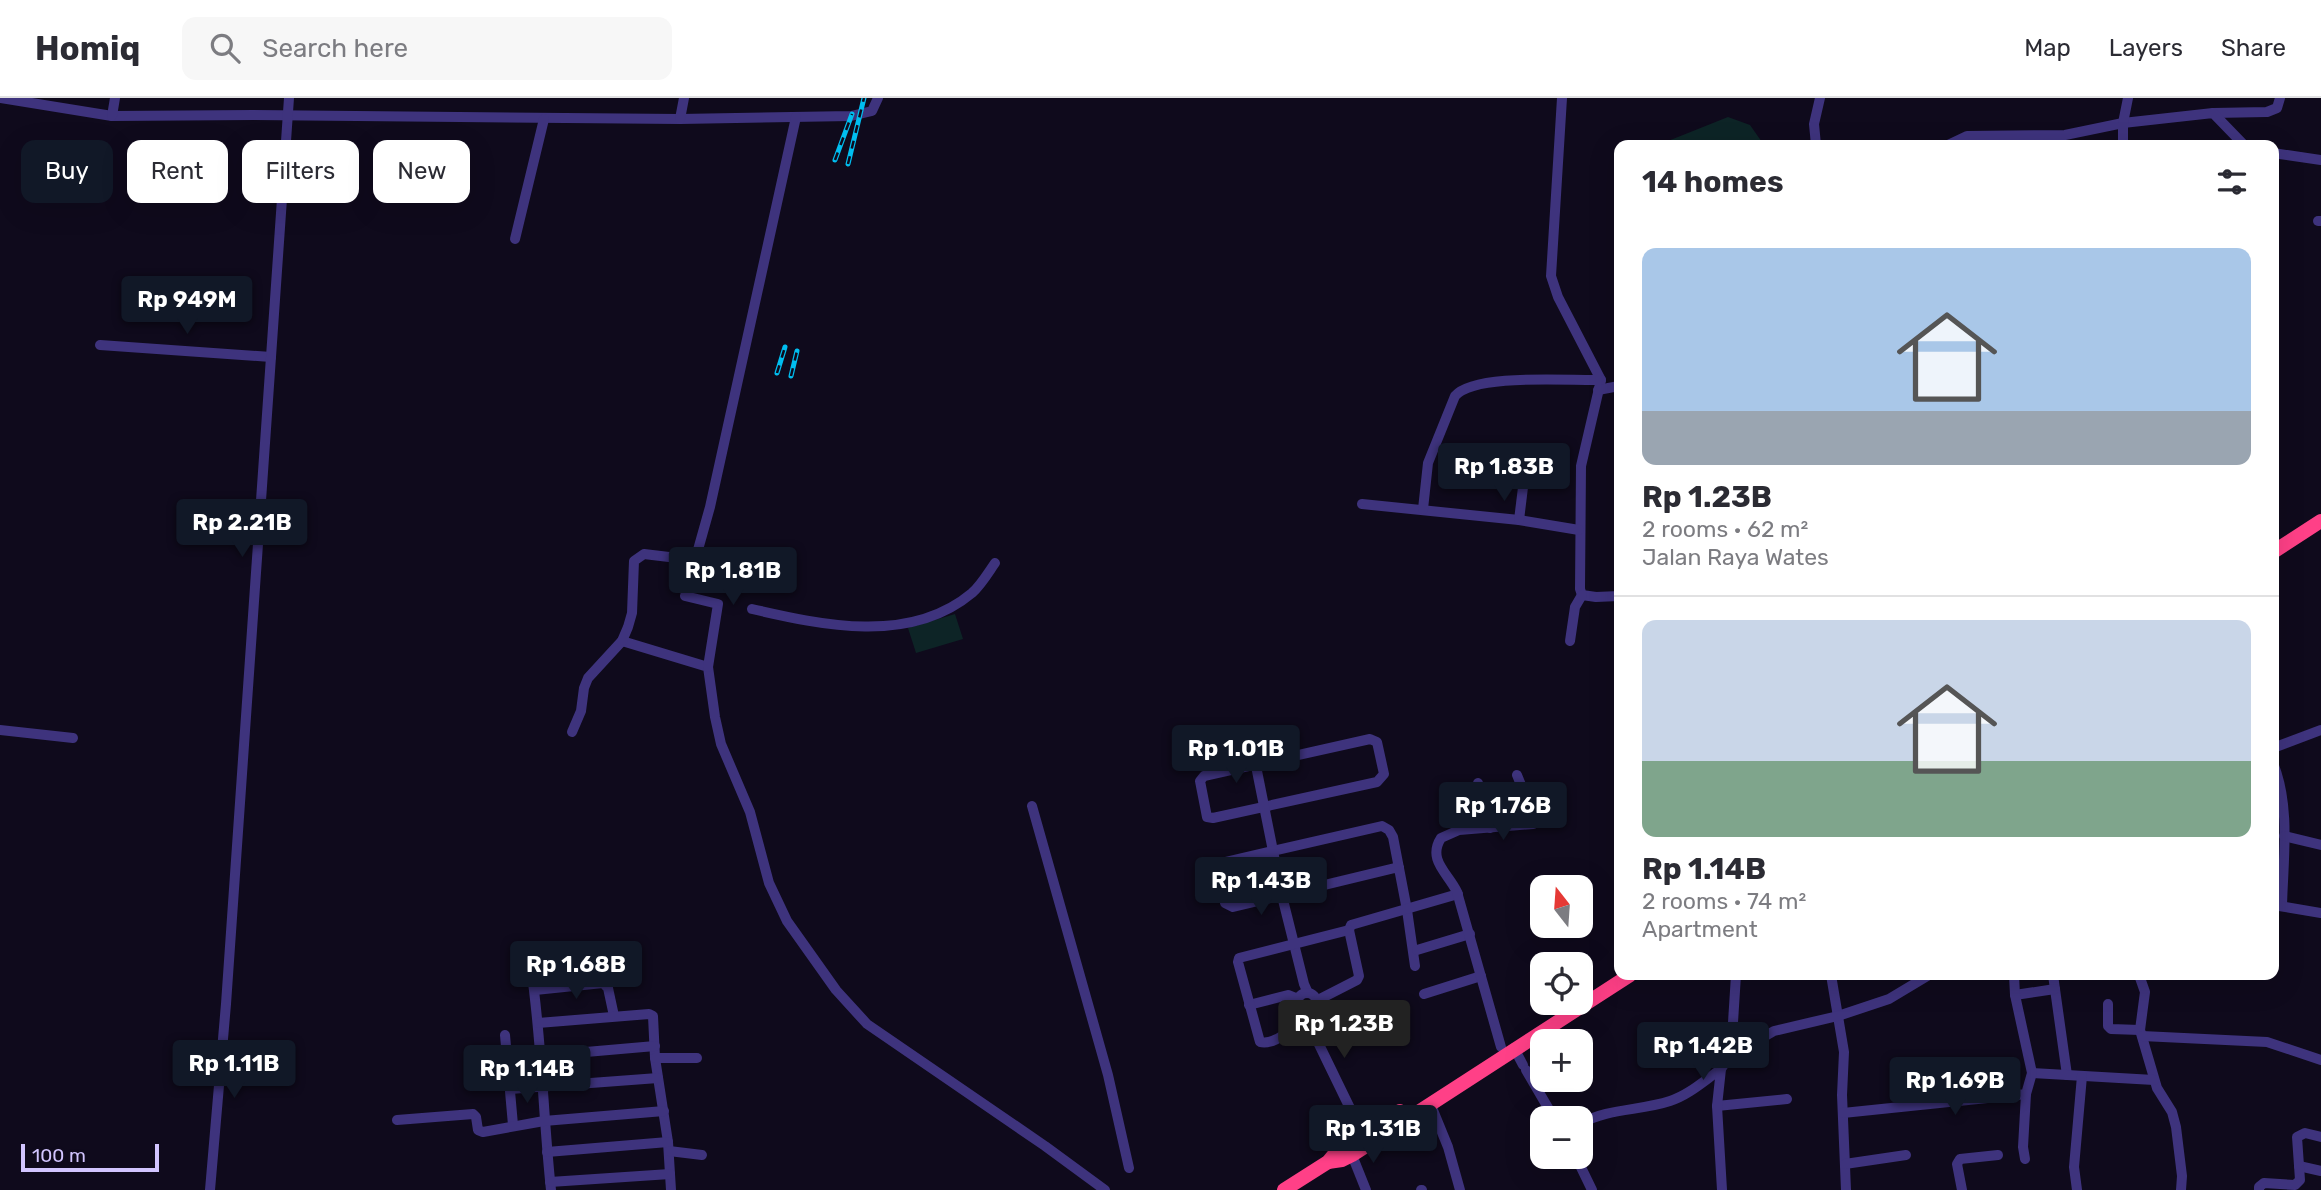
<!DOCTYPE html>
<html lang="en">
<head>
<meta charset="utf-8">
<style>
	:root { --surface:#fff; --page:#f7f7f7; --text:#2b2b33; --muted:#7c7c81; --line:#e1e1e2; --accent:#111827 }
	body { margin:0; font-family:Rubik,sans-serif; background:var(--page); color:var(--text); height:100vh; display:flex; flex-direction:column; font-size:26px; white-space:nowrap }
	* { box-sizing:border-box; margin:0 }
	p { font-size:23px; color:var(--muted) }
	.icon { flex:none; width:38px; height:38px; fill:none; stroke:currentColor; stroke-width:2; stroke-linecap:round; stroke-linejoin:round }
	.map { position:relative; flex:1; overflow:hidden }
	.details { position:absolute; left:1614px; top:42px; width:665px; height:840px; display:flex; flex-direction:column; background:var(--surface); border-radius:14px; box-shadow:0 7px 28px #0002 }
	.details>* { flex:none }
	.guide { position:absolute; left:21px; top:42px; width:665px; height:63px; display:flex; gap:14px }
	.needle { width:46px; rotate:343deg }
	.fabs { position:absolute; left:1530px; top:777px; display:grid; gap:14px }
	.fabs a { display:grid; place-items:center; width:63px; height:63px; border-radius:14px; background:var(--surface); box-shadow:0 7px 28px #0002; font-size:35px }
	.scale { position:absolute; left:21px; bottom:18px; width:138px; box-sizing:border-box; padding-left:7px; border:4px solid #d2c5ff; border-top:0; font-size:19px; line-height:24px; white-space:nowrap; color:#d2c5ff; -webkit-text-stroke:5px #0f0a1c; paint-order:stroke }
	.price { position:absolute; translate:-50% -60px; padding:0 16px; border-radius:7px; background:var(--accent); color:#fff; font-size:23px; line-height:46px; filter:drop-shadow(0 2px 4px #0008) }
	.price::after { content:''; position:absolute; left:50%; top:42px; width:21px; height:16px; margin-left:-10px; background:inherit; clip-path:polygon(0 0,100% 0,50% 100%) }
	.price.on { background:#222; color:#fff }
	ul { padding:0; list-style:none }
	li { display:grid; align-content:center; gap:14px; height:371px; padding:0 28px }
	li+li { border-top:2px solid var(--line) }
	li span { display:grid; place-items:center; height:217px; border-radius:14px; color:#555 }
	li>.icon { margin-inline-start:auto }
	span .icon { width:126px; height:126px; fill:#fffc; stroke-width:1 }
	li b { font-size:30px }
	h2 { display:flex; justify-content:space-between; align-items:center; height:84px; padding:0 28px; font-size:30px }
	.pill { padding:0 24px; border-radius:14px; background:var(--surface); box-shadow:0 7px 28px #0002; font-size:24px; line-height:63px }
	.pill.on { background:var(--accent); color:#fff }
	header { display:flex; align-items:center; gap:42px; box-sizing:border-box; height:98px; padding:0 35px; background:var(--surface); border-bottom:2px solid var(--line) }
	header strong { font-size:33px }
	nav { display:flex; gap:38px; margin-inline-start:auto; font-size:24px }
	.search { width:490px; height:63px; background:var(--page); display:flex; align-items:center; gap:18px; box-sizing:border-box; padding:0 24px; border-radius:14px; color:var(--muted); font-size:26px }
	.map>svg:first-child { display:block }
</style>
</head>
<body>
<header>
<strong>Homiq</strong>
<div class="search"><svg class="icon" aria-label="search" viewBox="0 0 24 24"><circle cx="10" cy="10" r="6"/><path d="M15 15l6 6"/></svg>Search here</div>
<nav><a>Map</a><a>Layers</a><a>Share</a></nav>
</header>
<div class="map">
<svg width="2321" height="1092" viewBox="0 0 2321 1092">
	<rect width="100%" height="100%" fill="#0f0a1c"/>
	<g fill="#0d2426">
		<polygon points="1728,19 1750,27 1764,47 1667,47 1668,43"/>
		<polygon points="955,516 963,541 916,555 908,530"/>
	</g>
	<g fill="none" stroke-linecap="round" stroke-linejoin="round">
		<g stroke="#3e337d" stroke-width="10">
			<polyline points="1,0 112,18 254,17 680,21 851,18 872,13 878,0"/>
			<polyline points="1562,0 1551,178 1558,199 1601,282 1581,368 1580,491 1582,497 1596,499 1619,498"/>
			<polyline points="2213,15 2267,14 2277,10 2280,0"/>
			<polyline points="112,18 115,0"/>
			<polyline points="680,21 684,0"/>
			<polyline points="1816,47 1814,26 1820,0"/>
			<polyline points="1948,47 1967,38 2065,37 2123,25 2213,15 2244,47"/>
			<polyline points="2123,47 2123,25 2128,0"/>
			<polyline points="2273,55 2321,62"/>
			<polyline points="2318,123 2321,123"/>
			<polyline points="515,141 544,21"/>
			<polyline points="100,247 271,259"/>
			<polyline points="1598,292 1619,288"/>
			<polyline points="1362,406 1519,422 1579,432"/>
			<path d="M1423 411 1428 365 1455 298C1475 275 1569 283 1601 282"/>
			<polyline points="1519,422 1525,373"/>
			<path d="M752 511C822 527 910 547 972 495 981 487 988 475 995 465"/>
			<polyline points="622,543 708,569 715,619 721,646 750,714 769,785 787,823 836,892 867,926 1045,1048 1105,1092"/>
			<polyline points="1570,543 1575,509 1582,497"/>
			<polyline points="708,569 718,506 685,498 710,409 796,19"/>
			<polyline points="0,632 73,640"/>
			<polyline points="572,634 581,613 584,590 588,580 622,543 628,529 632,515 634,463 644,456 694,462"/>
			<polygon points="1370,641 1377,644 1384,676 1377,684 1213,720 1207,719 1200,683 1204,678"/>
			<polyline points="2273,650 2321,632"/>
			<path d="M2273 665C2291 709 2283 763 2282 808"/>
			<polyline points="1256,668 1282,798 1304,886 1308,895"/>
			<polyline points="1478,685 1490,730"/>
			<polyline points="1032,708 1108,977 1129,1070"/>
			<polyline points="2284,738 2321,747"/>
			<polyline points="1399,769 1233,809 1225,805 1219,769 1225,764 1382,728 1389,732 1393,739 1407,812 1415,868"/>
			<polyline points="2273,807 2321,815"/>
			<polyline points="1417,852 1470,836"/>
			<path d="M531 870C542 943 543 1018 551 1092"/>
			<polyline points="1831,877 1844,954 1842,997 1846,1092"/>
			<polyline points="2053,877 2067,977"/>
			<polyline points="2139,877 2145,894 2140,932 2157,990 2172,1014 2176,1029 2182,1078 2181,1092"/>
			<polyline points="535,892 603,885 608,890 614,918"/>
			<circle cx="1307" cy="905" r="10"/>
			<polyline points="1424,896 1481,878"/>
			<polyline points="2015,897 2055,891"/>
			<polyline points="1316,903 1357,882 1359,878 1349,832 1351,827 1458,796"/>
			<polyline points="2108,906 2108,928 2111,931 2140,932"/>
			<polyline points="1249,907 1288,897 1298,901"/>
			<polyline points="1311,914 1313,934 1363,1037"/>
			<path d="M1305 915C1298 928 1274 948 1260 944L1238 864 1239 860 1349 832"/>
			<polyline points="538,925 649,916 653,918 655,960 668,1044 671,1092"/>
			<polyline points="505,937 513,1027"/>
			<polyline points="2142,938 2267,944 2321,962"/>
			<path d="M1501 949 1457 794C1448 775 1427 762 1441 740L1459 732 1533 726V717L1517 677"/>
			<polyline points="1514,950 1523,967"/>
			<polyline points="540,958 655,948"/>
			<polyline points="1729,959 1774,933 1838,918 1889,901 1929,877"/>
			<polyline points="655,960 697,960"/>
			<polyline points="1526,972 1554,1020"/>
			<polyline points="2032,975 2154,982"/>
			<polyline points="510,991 658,980"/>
			<polyline points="1430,1005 1448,1049 1460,1092"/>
			<polyline points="1717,1008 1787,1001"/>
			<polyline points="1843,1015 2026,996 2032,975 2015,897 2014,877"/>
			<polyline points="397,1022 473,1016 476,1019 478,1032 483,1034 544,1023 664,1013"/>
			<path d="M1580 1026C1608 1010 1640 1013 1670 1003 1689 997 1705 982 1721 971"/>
			<polyline points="669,1053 702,1057"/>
			<polyline points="547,1054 668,1044"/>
			<polyline points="1352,1057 1366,1092"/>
			<polyline points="1576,1059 1592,1092"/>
			<polyline points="2025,1061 2023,1049 2026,996"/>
			<polyline points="1845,1066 1906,1057"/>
			<polyline points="2299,1068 2321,1073"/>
			<polyline points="550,1084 670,1076"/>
			<polyline points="210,1092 226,906 289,0"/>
			<polyline points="1421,1092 1422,1092"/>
			<polyline points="1722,1092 1717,1008 1721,971 1729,959 1732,940 1736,877"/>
			<polyline points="1962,1092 1957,1066 1960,1061 1998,1057"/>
			<polyline points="2077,1092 2074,1069 2082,978"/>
			<polyline points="2259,1092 2259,1089 2264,1085 2295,1087 2300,1082 2297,1039 2305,1035 2321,1039"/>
		</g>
		<g stroke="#ff4087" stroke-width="14">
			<polyline points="2273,454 2321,423"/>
			<polyline points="1328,1064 1342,1062 1352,1057 1630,877"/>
			<polyline points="1284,1092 1328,1064 1337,1053 1400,1013"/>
		</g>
		<defs>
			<g id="rail">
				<polyline points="835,62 852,16"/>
				<polyline points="848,66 864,0"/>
				<polyline points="777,275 785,249"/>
				<polyline points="791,278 797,253"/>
			</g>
		</defs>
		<use href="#rail" stroke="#00bef0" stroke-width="5"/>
		<use href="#rail" stroke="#0f0a1c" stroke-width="2.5" stroke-dasharray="8" stroke-linecap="butt"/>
	</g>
</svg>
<div class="fabs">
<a><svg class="needle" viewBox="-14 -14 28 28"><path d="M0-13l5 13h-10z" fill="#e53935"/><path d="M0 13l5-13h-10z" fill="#7c7c81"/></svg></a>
<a><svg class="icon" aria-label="locate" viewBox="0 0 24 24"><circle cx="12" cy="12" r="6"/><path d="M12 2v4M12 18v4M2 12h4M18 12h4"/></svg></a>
<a>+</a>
<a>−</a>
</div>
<div class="scale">100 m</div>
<b class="price" style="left:187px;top:238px">Rp 949M</b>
<b class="price" style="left:1504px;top:405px">Rp 1.83B</b>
<b class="price" style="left:242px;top:461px">Rp 2.21B</b>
<b class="price" style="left:733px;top:509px">Rp 1.81B</b>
<b class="price" style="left:1236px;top:687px">Rp 1.01B</b>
<b class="price" style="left:1503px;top:744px">Rp 1.76B</b>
<b class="price" style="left:1261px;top:819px">Rp 1.43B</b>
<b class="price" style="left:576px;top:903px">Rp 1.68B</b>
<b class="price on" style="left:1344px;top:962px">Rp 1.23B</b>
<b class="price" style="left:1703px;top:984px">Rp 1.42B</b>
<b class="price" style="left:234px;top:1002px">Rp 1.11B</b>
<b class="price" style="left:527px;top:1007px">Rp 1.14B</b>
<b class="price" style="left:1955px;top:1019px">Rp 1.69B</b>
<b class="price" style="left:1373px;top:1067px">Rp 1.31B</b>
<div class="guide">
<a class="pill on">Buy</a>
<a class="pill">Rent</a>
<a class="pill">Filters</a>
<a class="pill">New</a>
</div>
<section class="details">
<h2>14 homes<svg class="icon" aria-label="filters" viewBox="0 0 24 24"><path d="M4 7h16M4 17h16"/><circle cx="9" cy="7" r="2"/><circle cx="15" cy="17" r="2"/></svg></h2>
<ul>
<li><span style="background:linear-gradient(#a9c7e8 75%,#9aa5b1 0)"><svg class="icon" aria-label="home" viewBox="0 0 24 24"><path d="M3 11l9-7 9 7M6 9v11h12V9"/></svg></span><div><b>Rp 1.23B</b><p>2 rooms · 62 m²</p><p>Jalan Raya Wates</p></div></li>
<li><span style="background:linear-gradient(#c9d6e8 65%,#7fa58c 0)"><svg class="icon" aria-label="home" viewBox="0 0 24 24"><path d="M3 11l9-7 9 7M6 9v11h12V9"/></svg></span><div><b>Rp 1.14B</b><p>2 rooms · 74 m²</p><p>Apartment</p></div></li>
</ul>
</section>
</div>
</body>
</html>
